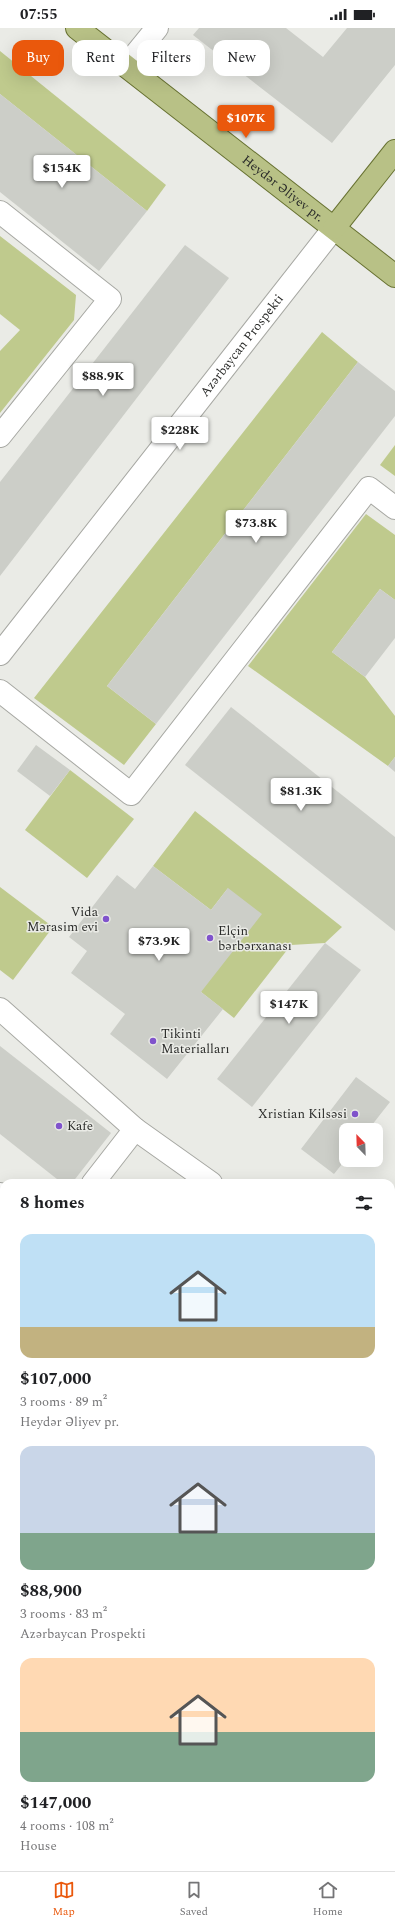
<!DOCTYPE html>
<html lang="en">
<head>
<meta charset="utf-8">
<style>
	:root { --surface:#fff; --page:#f2f2f2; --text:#202124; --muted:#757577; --line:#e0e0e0; --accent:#ea580c }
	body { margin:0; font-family:Spectral,serif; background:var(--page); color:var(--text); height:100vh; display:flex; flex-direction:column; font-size:15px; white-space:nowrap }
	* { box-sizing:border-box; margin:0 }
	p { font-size:13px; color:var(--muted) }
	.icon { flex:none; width:22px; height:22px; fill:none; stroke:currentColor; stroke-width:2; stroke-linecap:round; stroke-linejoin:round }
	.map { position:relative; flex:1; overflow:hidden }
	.sheet { position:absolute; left:0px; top:1151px; width:395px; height:692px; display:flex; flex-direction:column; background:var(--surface); border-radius:12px 12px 0 0; box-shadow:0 4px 16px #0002 }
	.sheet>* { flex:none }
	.banner { position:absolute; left:12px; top:12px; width:371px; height:36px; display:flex; gap:8px }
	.needle { width:26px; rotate:337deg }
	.tools { position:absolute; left:339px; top:1095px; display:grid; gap:8px }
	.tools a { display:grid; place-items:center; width:44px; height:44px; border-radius:8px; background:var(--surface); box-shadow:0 4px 16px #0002; font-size:20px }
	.price { position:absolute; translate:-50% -34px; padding:0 9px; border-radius:4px; background:#fff; color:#222; font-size:13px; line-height:26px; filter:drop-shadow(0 1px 2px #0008) }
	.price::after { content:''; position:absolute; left:50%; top:24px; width:12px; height:9px; margin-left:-6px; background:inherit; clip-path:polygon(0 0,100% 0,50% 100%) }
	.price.current { background:var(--accent); color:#fff }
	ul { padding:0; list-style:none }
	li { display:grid; align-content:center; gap:8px; height:212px; padding:0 20px }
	li span { display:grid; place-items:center; height:124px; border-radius:12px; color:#555 }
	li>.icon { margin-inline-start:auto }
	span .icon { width:72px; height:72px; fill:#fffc; stroke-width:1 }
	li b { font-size:17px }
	h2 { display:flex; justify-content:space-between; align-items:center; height:48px; padding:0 20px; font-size:17px }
	.chip { padding:0 14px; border-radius:12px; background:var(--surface); box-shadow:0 4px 16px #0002; font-size:14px; line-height:36px }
	.chip.current { background:var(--accent); color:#fff }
	.status { display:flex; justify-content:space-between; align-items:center; height:28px; padding:0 20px; background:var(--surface); direction:ltr }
	.status svg { height:11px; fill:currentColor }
	.menu { display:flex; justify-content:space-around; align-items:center; height:56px; border-top:1px solid var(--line); background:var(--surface); font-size:11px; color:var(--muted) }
	.menu a { display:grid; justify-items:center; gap:2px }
	.menu .current { color:var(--accent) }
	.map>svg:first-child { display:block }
</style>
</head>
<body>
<div class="status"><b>07:55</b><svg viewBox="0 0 49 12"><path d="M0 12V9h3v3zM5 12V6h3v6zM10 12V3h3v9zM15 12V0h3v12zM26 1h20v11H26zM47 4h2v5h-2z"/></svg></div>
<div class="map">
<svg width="395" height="1843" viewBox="0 0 395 1843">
	<rect width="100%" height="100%" fill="#eaebe6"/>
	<g fill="#bfca8d">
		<polygon points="0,23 166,157 147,183 0,66"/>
		<polygon points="0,208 76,267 74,292 0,385 0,323 20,302 0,286"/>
		<polygon points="322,304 358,334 107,658 156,696 124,737 34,670"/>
		<polygon points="395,417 395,448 380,437"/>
		<polygon points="366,486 395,507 395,572 380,561 332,624 365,649 395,688 395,729 388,738 248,638"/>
		<polygon points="70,742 134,791 87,850 25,802"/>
		<polygon points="195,783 342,899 325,915 291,917 234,990 201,964 228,860 211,882 153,838"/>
		<polygon points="0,859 53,899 13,952 0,942"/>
		<polygon points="0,1192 4,1195 4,1250 0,1255"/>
		<polygon points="0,1581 4,1584 4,1678 0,1683"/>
	</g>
	<g fill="#cccec8">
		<polygon points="199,0 286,0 323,29 347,0 395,0 395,37 332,115 193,7"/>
		<polygon points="0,66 147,183 99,243 0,164"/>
		<polygon points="185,217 229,250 0,548 0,454"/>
		<polygon points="358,334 395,363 395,388 156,696 107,658"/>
		<polygon points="380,561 395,572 395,610 365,649 332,624"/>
		<polygon points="231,679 395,809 395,903 185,737"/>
		<polygon points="36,717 70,742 50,768 17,743"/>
		<polygon points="395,729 395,744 388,738"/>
		<polygon points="153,838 211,882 228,860 262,886 201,964 223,981 167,1051 110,1006 125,986 71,945 87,923 69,909 117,847 135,861"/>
		<polygon points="325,915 361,942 252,1079 217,1051"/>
		<polygon points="0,1018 111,1105 72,1155 62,1155 0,1106"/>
		<polygon points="356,1049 390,1074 368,1102 346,1102 346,1131 334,1146 301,1121"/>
		<polygon points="4,1338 4,1441 0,1446 0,1343"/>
		<polygon points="0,1478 4,1481 4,1584 0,1581"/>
		<polygon points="395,1508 395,1587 391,1584 391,1513"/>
		<polygon points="395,1606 395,1705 391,1710 391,1611"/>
		<polygon points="0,1734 4,1737 4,1761 0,1766"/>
		<rect x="51" y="1839" width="223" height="4"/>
	</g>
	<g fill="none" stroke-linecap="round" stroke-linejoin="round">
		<defs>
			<g id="minor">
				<polyline points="126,38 157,0"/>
				<polyline points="0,184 110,271 0,408"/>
				<path id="s1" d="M0 626 334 200"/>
				<polyline points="0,663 131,766 369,460 395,480"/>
				<polyline points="0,981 135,1101 211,1155"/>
				<polyline points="93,1155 135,1101"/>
				<polyline points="0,1166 4,1169"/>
				<polyline points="0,1276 4,1271"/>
				<polyline points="391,1293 395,1296"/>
				<polyline points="391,1369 395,1359"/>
				<polyline points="0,1474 4,1474"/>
				<polyline points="391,1777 395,1772"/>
				<polyline points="0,1799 4,1802 2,1843"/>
				<polyline points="332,1839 337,1843"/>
			</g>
			<g id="major">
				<path id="s2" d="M77 0 395 248"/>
				<polyline points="334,200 395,123"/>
			</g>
		</defs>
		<use href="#minor" stroke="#a7a8a3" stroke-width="24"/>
		<use href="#major" stroke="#687232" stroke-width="24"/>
		<use href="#minor" stroke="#fff" stroke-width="22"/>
		<use href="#major" stroke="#b8c186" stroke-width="22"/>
	</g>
	<g fill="#8053cc" stroke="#eaebe6" stroke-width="1.5">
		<circle cx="106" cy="891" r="4"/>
		<circle cx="210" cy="910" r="4"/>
		<circle cx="153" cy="1013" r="4"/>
		<circle cx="355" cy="1086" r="4"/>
		<circle cx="59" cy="1098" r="4"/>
	</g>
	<g text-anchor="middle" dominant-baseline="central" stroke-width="3" stroke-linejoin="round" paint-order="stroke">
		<g font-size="13" fill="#2b2c2a" stroke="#eaebe6">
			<text stroke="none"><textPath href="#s2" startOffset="261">Heydər Əliyev pr.</textPath></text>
			<text stroke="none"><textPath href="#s1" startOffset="392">Azərbaycan Prospekti</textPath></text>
		</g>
		<g font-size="13" fill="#2b2c2a" stroke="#eaebe6" text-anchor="start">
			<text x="98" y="884" text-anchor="end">Vida<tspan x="98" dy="15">Mərasim evi</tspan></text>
			<text x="218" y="903">Elçin<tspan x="218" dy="15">bərbərxanası</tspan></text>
			<text x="161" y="1006">Tikinti<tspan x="161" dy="15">Materialları</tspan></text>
			<text x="347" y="1086" text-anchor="end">Xristian Kilsəsi</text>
			<text x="67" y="1098">Kafe</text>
		</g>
	</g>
</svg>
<div class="tools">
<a><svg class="needle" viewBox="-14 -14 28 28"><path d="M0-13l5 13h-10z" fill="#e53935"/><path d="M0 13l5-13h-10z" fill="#757577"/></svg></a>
</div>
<b class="price current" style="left:246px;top:111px">$107K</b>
<b class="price" style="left:62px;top:161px">$154K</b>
<b class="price" style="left:103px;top:369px">$88.9K</b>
<b class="price" style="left:180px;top:423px">$228K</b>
<b class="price" style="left:256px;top:516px">$73.8K</b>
<b class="price" style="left:301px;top:784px">$81.3K</b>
<b class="price" style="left:159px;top:934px">$73.9K</b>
<b class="price" style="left:289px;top:997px">$147K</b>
<div class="banner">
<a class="chip current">Buy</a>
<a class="chip">Rent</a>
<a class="chip">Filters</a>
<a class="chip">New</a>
</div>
<section class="sheet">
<h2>8 homes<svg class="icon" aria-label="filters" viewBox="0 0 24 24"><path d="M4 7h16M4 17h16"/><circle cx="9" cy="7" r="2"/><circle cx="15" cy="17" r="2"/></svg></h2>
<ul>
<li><span style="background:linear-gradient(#bfe0f5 75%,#c2b280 0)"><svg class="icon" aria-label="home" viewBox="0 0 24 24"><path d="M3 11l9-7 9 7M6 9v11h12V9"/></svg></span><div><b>$107,000</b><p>3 rooms · 89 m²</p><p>Heydər Əliyev pr.</p></div></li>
<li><span style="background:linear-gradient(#c9d6e8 70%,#7fa58c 0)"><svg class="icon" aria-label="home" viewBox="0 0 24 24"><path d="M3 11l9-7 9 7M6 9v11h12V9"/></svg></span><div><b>$88,900</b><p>3 rooms · 83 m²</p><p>Azərbaycan Prospekti</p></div></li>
<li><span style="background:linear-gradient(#ffd9b3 60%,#7fa58c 0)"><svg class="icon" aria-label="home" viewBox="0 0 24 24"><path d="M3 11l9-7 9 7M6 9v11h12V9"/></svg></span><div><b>$147,000</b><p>4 rooms · 108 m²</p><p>House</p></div></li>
</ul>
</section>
</div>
<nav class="menu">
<a class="current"><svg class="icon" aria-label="map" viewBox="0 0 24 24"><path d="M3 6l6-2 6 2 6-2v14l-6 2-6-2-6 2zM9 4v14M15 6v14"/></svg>Map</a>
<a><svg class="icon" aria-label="saved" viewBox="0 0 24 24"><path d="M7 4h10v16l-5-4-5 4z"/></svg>Saved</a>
<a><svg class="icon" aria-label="home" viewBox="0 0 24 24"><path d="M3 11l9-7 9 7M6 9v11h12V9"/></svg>Home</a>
</nav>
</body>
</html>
